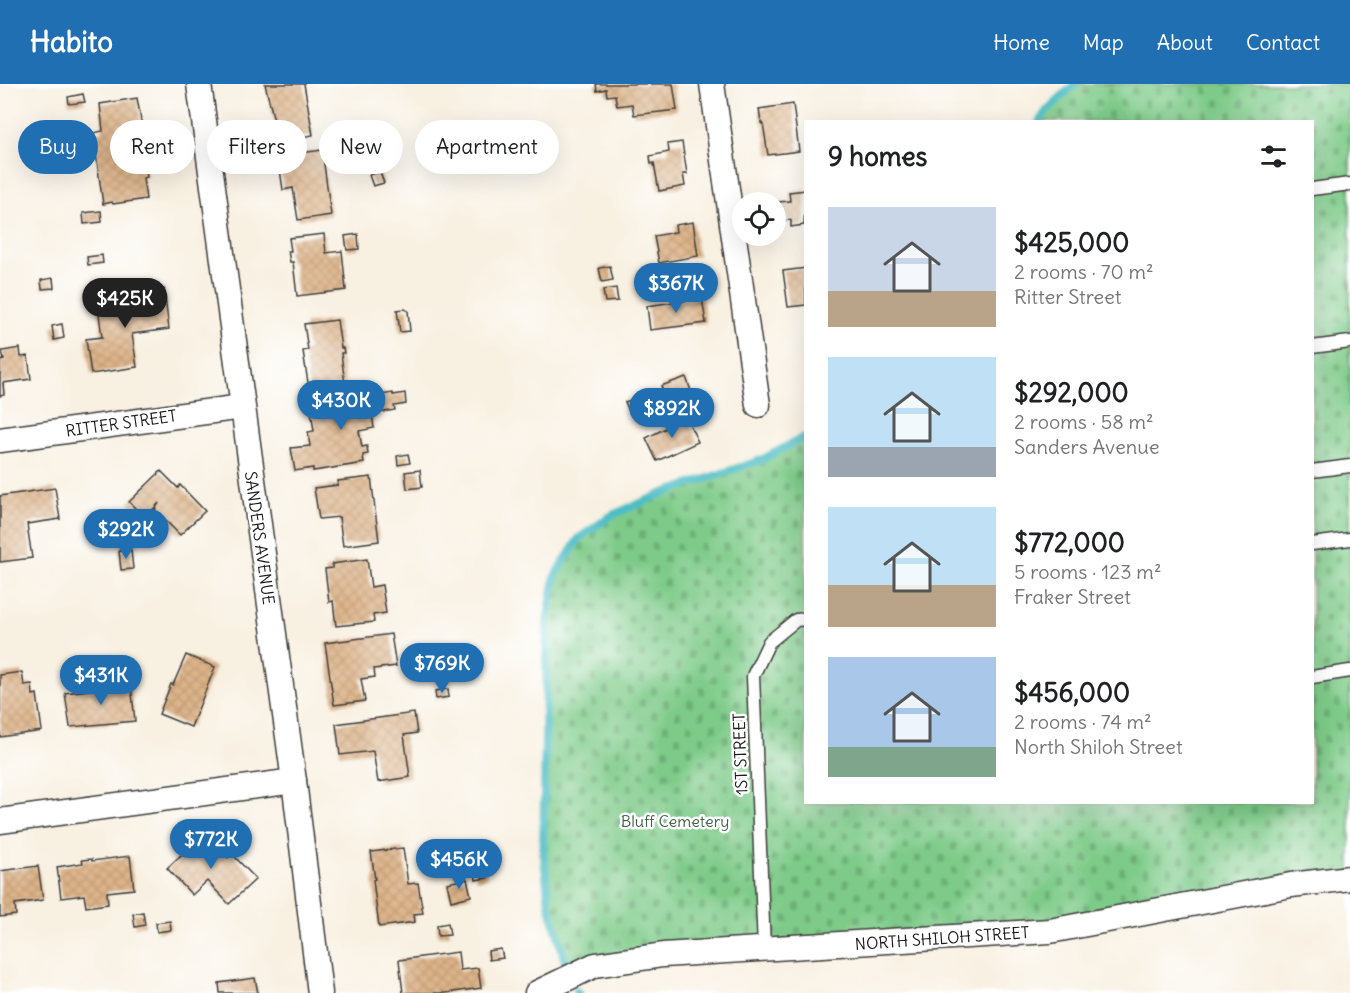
<!DOCTYPE html>
<html lang="en">
<head>
<meta charset="utf-8">
<style>
	:root { --surface:#fff; --page:#f2f2f2; --text:#202124; --muted:#757577; --accent:#1f6fb2 }
	body { margin:0; font-family:Delius,sans-serif; background:var(--page); color:var(--text); height:100vh; display:flex; flex-direction:column; font-size:22px; white-space:nowrap }
	* { box-sizing:border-box; margin:0 }
	p { font-size:20px; color:var(--muted) }
	.icon { flex:none; width:33px; height:33px; fill:none; stroke:currentColor; stroke-width:2; stroke-linecap:round; stroke-linejoin:round }
	.map { position:relative; flex:1; overflow:hidden }
	.sheet { position:absolute; left:804px; top:36px; width:510px; height:684px; display:flex; flex-direction:column; background:var(--surface); border-radius:0px; box-shadow:0 6px 24px #0002 }
	.sheet>* { flex:none }
	.hud { position:absolute; left:18px; top:36px; width:570px; height:54px; display:flex; gap:12px }
	.buttons { position:absolute; left:732px; top:108px; display:grid; gap:12px }
	.buttons a { display:grid; place-items:center; width:54px; height:54px; border-radius:50%; background:var(--surface); box-shadow:0 6px 24px #0002; font-size:30px }
	.price { position:absolute; translate:-50% -51px; padding:0 14px; border-radius:21px; background:var(--accent); color:#fff; font-size:20px; line-height:39px; filter:drop-shadow(0 2px 3px #0008) }
	.price::after { content:''; position:absolute; left:50%; top:36px; width:18px; height:14px; margin-left:-9px; background:inherit; clip-path:polygon(0 0,100% 0,50% 100%) }
	.price.active { background:#222; color:#fff }
	ul { padding:0; list-style:none }
	li { display:flex; align-items:center; gap:18px; height:150px; padding:0 24px }
	li span { display:grid; place-items:center; flex:none; width:168px; height:120px; border-radius:0px; color:#555 }
	li>.icon { margin-inline-start:auto }
	span .icon { width:72px; height:72px; fill:#fffc; stroke-width:1 }
	li b { font-size:26px }
	h2 { display:flex; justify-content:space-between; align-items:center; height:72px; padding:0 24px; font-size:26px }
	.chip { padding:0 21px; border-radius:27px; background:var(--surface); box-shadow:0 6px 24px #0002; font-size:21px; line-height:54px }
	.chip.active { background:var(--accent); color:#fff }
	header { display:flex; align-items:center; gap:36px; box-sizing:border-box; height:84px; padding:0 30px; background:var(--accent); color:#fff }
	header strong { font-size:28px }
	nav { display:flex; gap:33px; margin-inline-start:auto; font-size:21px }
	.map>svg:first-child { display:block }
</style>
</head>
<body>
<header>
<strong>Habito</strong>
<nav><a>Home</a><a>Map</a><a>About</a><a>Contact</a></nav>
</header>
<div class="map">
<svg width="1350" height="909" viewBox="0 0 1350 909">
	<defs>
		<pattern id="cemetery-stones" width="16" height="16" patternUnits="userSpaceOnUse" patternTransform="scale(1.5)"><rect width="16" height="16" fill="#7ecb89"/><path d="M2 7V4a2 2 0 0 1 4 0v3zM10 15v-3a2 2 0 0 1 4 0v3z" fill="#6cae76"/></pattern>
		<pattern id="building-cross-hatch" width="8" height="8" patternUnits="userSpaceOnUse" patternTransform="scale(1.5)"><rect width="8" height="8" fill="#ddb489"/><path d="M0 0l8 8M0 8l8-8" fill="none" stroke="#bd9a76"/></pattern>
	</defs>
	<rect width="100%" height="100%" fill="#fff"/>
	<filter id="ink" filterUnits="userSpaceOnUse"><feTurbulence type="fractalNoise" baseFrequency=".0167" numOctaves="2"/><feDisplacementMap in="SourceGraphic" scale="12" xChannelSelector="R" yChannelSelector="G"/><feConvolveMatrix kernelMatrix="1 2 1 2 8 2 1 2 1" color-interpolation-filters="sRGB"/></filter>
	<filter id="wash" filterUnits="userSpaceOnUse"><feTurbulence type="fractalNoise" baseFrequency=".008" numOctaves="4" result="noise"/><feDisplacementMap in="SourceGraphic" scale="24" xChannelSelector="R" yChannelSelector="G"/><feGaussianBlur stdDeviation="1.35" result="paint"/><feColorMatrix in="noise" values="0 0 0 0 0 0 0 0 0 0 0 0 0 0 0 0 0 1.4 0 .05"/><feComposite in="paint" operator="in"/></filter>
	<g filter="url(#wash)">
		<rect width="100%" height="100%" fill="#f8f0e1"/>
		<polygon fill="url(#cemetery-stones)" stroke="#4d7452" stroke-width="1.5" points="1075,0 1350,0 1350,794 1161,826 764,864 571,893 549,820 543,765 547,538 555,492 579,454 612,431 664,409 761,376 805,352 806,718 1312,718 1312,38 1039,37 1047,26"/>
		<g fill="none" stroke-linecap="round" stroke-linejoin="round">
			<g stroke="#4ebdc5" stroke-width="8">
				<polyline points="1039,38 1047,26 1075,0"/>
				<polyline points="565,878 549,820 543,765 547,538 555,492 579,454 612,431 664,409 761,376 806,352"/>
				<polyline points="576,907 578,909"/>
			</g>
		</g>
		<g id="blocks">
			<g fill="url(#building-cross-hatch)">
				<polygon points="265,0 304,0 313,51 279,57"/>
				<polygon points="596,0 673,0 677,26 634,31 632,20 617,22 615,11 607,12 606,5 597,7"/>
				<polygon points="83,10 85,18 69,20 68,13"/>
				<polygon points="137,14 147,70 144,71 147,93 143,94 146,115 113,120 112,118 103,120 93,49 103,47 100,20"/>
				<polygon points="793,20 799,67 768,71 763,39 761,39 759,25"/>
				<polygon points="682,58 687,90 683,90 685,102 659,107 654,79 651,80 650,72 669,68 668,60"/>
				<polygon points="322,66 331,131 298,136 293,104 283,106 278,72"/>
				<polygon points="380,88 384,99 373,102 369,91"/>
				<polygon points="806,106 804,141 791,143 791,136 780,137 778,118 790,117 789,108"/>
				<polygon points="101,127 102,138 84,140 83,129"/>
				<polygon points="693,138 698,172 659,179 654,152 676,148 675,141"/>
				<polygon points="324,150 326,169 342,167 346,206 297,212 293,178 290,178 288,167 291,167 289,154"/>
				<polygon points="358,150 359,165 347,166 345,152"/>
				<polygon points="102,171 103,179 88,181 87,173"/>
				<polygon points="610,182 613,196 602,198 599,184"/>
				<polygon points="806,184 806,221 788,223 783,187"/>
				<polygon points="53,194 54,204 42,205 41,196"/>
				<polygon points="616,204 618,217 605,218 603,206"/>
				<polygon points="164,205 169,245 132,250 137,283 91,290 86,255 102,253 97,215"/>
				<polygon points="702,214 706,239 650,246 647,222"/>
				<polygon points="405,225 408,227 410,247 400,248 397,226"/>
				<polygon points="337,236 341,264 343,264 344,269 341,269 345,300 309,305 303,267 308,266 304,240"/>
				<polygon points="62,240 64,254 54,256 52,242"/>
				<polygon points="20,264 21,273 28,272 31,295 3,299 4,311 0,312 0,277 4,276 2,267"/>
				<polygon points="686,293 694,315 670,324 661,302"/>
				<polygon points="393,309 393,311 405,309 406,320 394,322 395,326 372,330 374,344 359,347 362,363 367,362 368,370 363,371 364,379 313,387 313,384 295,387 291,364 310,362 308,348 314,347 310,321 360,311 360,314"/>
				<polygon points="637,314 641,325 630,329 625,318"/>
				<polygon points="678,334 680,339 687,335 698,358 657,377 646,354 670,342 669,338"/>
				<polygon points="408,370 410,379 398,381 397,372"/>
				<polygon points="420,386 422,403 407,405 405,388"/>
				<polygon points="161,387 178,404 180,401 205,427 180,451 155,426 159,419 145,434 129,418"/>
				<polygon points="371,393 379,457 343,462 339,433 319,435 314,404 338,401 338,397"/>
				<polygon points="55,404 60,435 27,440 32,474 0,478 0,412"/>
				<polygon points="131,466 133,485 121,486 119,467"/>
				<polygon points="367,475 371,503 382,501 386,529 373,531 374,538 336,542 333,517 329,518 325,485 332,484 332,480"/>
				<polygon points="391,550 396,582 374,585 375,593 361,595 365,617 334,621 325,559"/>
				<polygon points="186,571 215,583 191,643 159,630 171,600 173,601"/>
				<polygon points="22,588 24,601 32,600 33,611 37,610 42,647 0,653 0,591"/>
				<polygon points="131,601 135,637 70,643 65,609"/>
				<polygon points="448,605 449,613 436,615 435,607"/>
				<polygon points="414,629 417,649 404,651 410,693 378,698 373,667 340,671 336,640"/>
				<polygon points="205,749 228,774 232,770 256,795 229,820 207,797 192,811 167,784"/>
				<polygon points="403,764 408,800 418,799 423,829 414,830 415,838 379,843 373,796 375,795 371,768"/>
				<polygon points="484,768 487,794 476,796 473,769"/>
				<polygon points="130,772 134,805 107,808 108,820 86,823 84,811 61,814 57,783 83,779 82,776 92,775 92,777"/>
				<polygon points="38,782 43,816 15,820 16,831 0,833 0,787"/>
				<polygon points="467,795 471,812 451,817 447,799"/>
				<polygon points="143,828 145,841 135,843 133,830"/>
				<polygon points="170,837 171,846 157,848 156,839"/>
				<polygon points="448,839 450,851 438,852 437,841"/>
				<polygon points="501,865 503,874 489,876 488,867"/>
				<polygon points="458,868 460,886 478,884 481,904 446,909 403,909 399,876"/>
				<polygon points="255,894 258,909 220,909 219,899"/>
			</g>
		</g>
	</g>
	<g filter="url(#ink)">
		<use href="#blocks" fill-opacity="0" stroke="#3d3c3a" stroke-width="1.5"/>
		<g fill="none" stroke-linecap="round" stroke-linejoin="round">
			<defs>
				<g id="lane">
					<polyline points="1312,105 1350,100"/>
					<polyline points="1312,263 1350,258"/>
					<polyline points="1312,387 1350,382"/>
					<polyline points="1312,460 1350,455"/>
					<polyline points="1312,593 1350,587"/>
					<polyline points="764,864 753,592 769,558 796,536 806,535"/>
				</g>
				<g id="street">
					<polyline points="199,0 294,697 320,909"/>
					<polyline points="712,0 758,321"/>
					<polyline points="0,356 242,323"/>
					<polyline points="0,737 294,697"/>
					<polyline points="537,909 595,881 663,871 1050,847 1291,801 1350,794"/>
				</g>
			</defs>
			<use href="#lane" stroke="#3d3c3a" stroke-width="15"/>
			<use href="#street" stroke="#3d3c3a" stroke-width="27"/>
			<use href="#lane" stroke="#fff" stroke-width="12"/>
			<use href="#street" stroke="#fff" stroke-width="24"/>
		</g>
	</g>
	<g text-anchor="middle" dominant-baseline="central" stroke-width="5" stroke-linejoin="round" paint-order="stroke">
		<g font-size="16" fill="#1c1c1c" stroke="#fff">
			<text transform="translate(121 339) rotate(-8)">RITTER STREET</text>
			<text transform="translate(260 454) rotate(82)">SANDERS AVENUE</text>
			<text transform="translate(740 670) rotate(-92)">1ST STREET</text>
			<text transform="translate(942 854) rotate(-4)">NORTH SHILOH STREET</text>
		</g>
		<g font-size="16" fill="#436248" stroke="#fff">
			<text x="675" y="737">Bluff Cemetery</text>
		</g>
	</g>
</svg>
<div class="buttons">
<a><svg class="icon" aria-label="locate" viewBox="0 0 24 24"><circle cx="12" cy="12" r="6"/><path d="M12 2v4M12 18v4M2 12h4M18 12h4"/></svg></a>
</div>
<b class="price" style="left:676px;top:230px">$367K</b>
<b class="price active" style="left:125px;top:245px">$425K</b>
<b class="price" style="left:341px;top:347px">$430K</b>
<b class="price" style="left:672px;top:355px">$892K</b>
<b class="price" style="left:126px;top:476px">$292K</b>
<b class="price" style="left:442px;top:610px">$769K</b>
<b class="price" style="left:101px;top:622px">$431K</b>
<b class="price" style="left:211px;top:786px">$772K</b>
<b class="price" style="left:459px;top:806px">$456K</b>
<div class="hud">
<a class="chip active">Buy</a>
<a class="chip">Rent</a>
<a class="chip">Filters</a>
<a class="chip">New</a>
<a class="chip">Apartment</a>
</div>
<section class="sheet">
<h2>9 homes<svg class="icon" aria-label="filters" viewBox="0 0 24 24"><path d="M4 7h16M4 17h16"/><circle cx="9" cy="7" r="2"/><circle cx="15" cy="17" r="2"/></svg></h2>
<ul>
<li><span style="background:linear-gradient(#c9d6e8 70%,#b9a48a 0)"><svg class="icon" aria-label="home" viewBox="0 0 24 24"><path d="M3 11l9-7 9 7M6 9v11h12V9"/></svg></span><div><b>$425,000</b><p>2 rooms · 70 m²</p><p>Ritter Street</p></div></li>
<li><span style="background:linear-gradient(#bfe0f5 75%,#9aa5b1 0)"><svg class="icon" aria-label="home" viewBox="0 0 24 24"><path d="M3 11l9-7 9 7M6 9v11h12V9"/></svg></span><div><b>$292,000</b><p>2 rooms · 58 m²</p><p>Sanders Avenue</p></div></li>
<li><span style="background:linear-gradient(#bfe0f5 65%,#b9a48a 0)"><svg class="icon" aria-label="home" viewBox="0 0 24 24"><path d="M3 11l9-7 9 7M6 9v11h12V9"/></svg></span><div><b>$772,000</b><p>5 rooms · 123 m²</p><p>Fraker Street</p></div></li>
<li><span style="background:linear-gradient(#a9c7e8 75%,#7fa58c 0)"><svg class="icon" aria-label="home" viewBox="0 0 24 24"><path d="M3 11l9-7 9 7M6 9v11h12V9"/></svg></span><div><b>$456,000</b><p>2 rooms · 74 m²</p><p>North Shiloh Street</p></div></li>
</ul>
</section>
</div>
</body>
</html>
